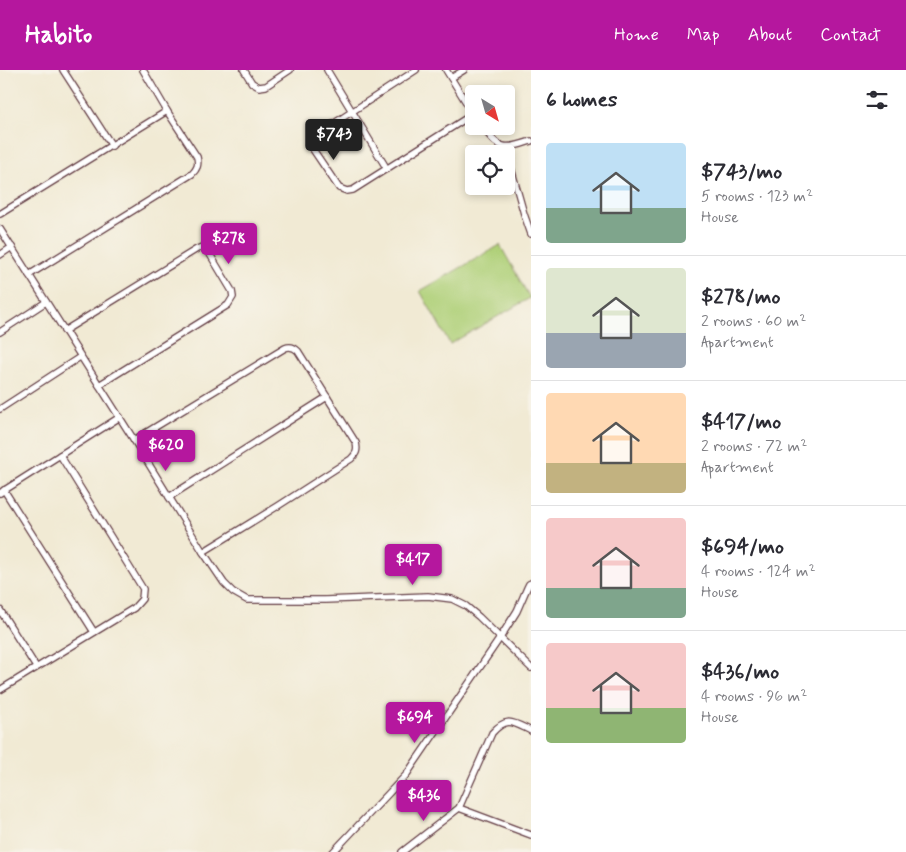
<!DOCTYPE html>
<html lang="en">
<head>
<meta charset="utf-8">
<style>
	:root { --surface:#fff; --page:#f2f2f3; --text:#2b2b33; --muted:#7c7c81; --line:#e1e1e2; --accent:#b5179e }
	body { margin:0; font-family:Mynerve,sans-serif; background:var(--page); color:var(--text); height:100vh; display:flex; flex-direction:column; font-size:19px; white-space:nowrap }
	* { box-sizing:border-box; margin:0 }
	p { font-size:16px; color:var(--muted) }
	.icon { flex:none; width:28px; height:28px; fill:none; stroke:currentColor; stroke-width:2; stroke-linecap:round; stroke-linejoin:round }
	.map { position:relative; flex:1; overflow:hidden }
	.details { display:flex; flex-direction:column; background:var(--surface); width:375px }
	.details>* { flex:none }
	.needle { width:32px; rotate:143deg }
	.buttons { position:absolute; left:465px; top:15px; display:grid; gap:10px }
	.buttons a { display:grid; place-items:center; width:50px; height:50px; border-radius:5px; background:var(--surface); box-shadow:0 2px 8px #0003; font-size:25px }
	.price { position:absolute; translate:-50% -42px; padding:0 11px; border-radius:5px; background:var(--accent); color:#fff; font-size:16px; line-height:32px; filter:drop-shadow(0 1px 2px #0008) }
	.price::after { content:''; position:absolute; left:50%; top:30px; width:15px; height:11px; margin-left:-8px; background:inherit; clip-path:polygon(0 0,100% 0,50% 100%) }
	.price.active { background:#222; color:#fff }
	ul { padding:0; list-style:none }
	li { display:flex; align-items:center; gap:15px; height:125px; padding:0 15px }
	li+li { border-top:1px solid var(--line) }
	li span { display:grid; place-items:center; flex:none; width:140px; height:100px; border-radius:5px; color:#555 }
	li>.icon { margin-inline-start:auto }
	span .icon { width:60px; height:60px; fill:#fffc; stroke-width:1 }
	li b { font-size:21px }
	h2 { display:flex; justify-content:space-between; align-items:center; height:60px; padding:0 15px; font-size:21px }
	header { display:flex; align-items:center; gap:30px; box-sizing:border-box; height:70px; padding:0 25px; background:var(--accent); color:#fff }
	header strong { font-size:24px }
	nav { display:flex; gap:28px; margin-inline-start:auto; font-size:18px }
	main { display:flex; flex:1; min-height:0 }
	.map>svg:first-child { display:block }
</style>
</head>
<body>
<header>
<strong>Habito</strong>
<nav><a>Home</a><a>Map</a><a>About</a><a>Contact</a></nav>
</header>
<main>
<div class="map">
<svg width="531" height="782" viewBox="0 0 531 782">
	<rect width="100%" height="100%" fill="#f7f3e8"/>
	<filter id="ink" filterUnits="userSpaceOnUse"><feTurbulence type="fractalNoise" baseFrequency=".02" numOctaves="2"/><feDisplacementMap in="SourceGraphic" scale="10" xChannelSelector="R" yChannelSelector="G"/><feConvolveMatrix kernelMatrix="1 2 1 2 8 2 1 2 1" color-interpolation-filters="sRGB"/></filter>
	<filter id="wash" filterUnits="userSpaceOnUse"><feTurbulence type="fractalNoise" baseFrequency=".0096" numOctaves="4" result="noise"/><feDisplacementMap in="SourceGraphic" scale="20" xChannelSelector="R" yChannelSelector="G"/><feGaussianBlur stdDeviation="1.12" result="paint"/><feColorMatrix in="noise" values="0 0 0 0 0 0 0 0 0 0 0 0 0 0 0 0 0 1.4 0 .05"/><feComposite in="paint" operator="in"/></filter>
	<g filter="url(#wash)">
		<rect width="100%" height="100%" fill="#f1ead4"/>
		<polygon fill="#afd078" stroke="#7c7852" points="500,175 530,228 450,274 420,221"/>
	</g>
	<g filter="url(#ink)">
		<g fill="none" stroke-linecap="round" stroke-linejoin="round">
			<defs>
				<g id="street">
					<polyline points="63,0 112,76"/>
					<polyline points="244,0 252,13 259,17 266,16 290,0"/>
					<polyline points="327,0 387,99"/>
					<polyline points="416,0 316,65 312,70 312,78 339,118 347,121 353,120 473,44"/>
					<polyline points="446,0 474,45"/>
					<polyline points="451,8 464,0"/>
					<path d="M482 56C499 80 504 80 531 71"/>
					<polyline points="505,77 524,144 531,164"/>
					<polyline points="0,144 167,41"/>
					<polyline points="0,159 134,370 203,482 224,513 233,522 247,530 325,530 428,526 452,529 466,536 479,547 531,598"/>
					<polyline points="0,185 12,177"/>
					<path d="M29 205 192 104C197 99 199 95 197 87L167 41 143 0"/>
					<polyline points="64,261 197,179 202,177 208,181 232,221 233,227 228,235 99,315"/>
					<polyline points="0,262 46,232"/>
					<polyline points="0,339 80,287"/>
					<path d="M134 370 285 278C290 276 294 277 298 281L356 373C358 381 356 384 351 389L278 436 203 482"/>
					<polyline points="4,420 94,562"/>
					<polyline points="0,423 120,347"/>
					<polyline points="169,427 327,327"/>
					<polyline points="0,540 36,597"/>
					<polyline points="0,620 134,538 142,529 143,519 60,385"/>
					<polyline points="459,738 531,765"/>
					<polyline points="333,782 407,704 413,695 500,568 517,541 527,518 529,514 531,513"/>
					<path d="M402 782 459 738 492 663C507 646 513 652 531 661"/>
				</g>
			</defs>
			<use href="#street" stroke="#633d44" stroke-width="8"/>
			<use href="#street" stroke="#fff" stroke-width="5.5"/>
		</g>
	</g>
</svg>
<div class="buttons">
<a><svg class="needle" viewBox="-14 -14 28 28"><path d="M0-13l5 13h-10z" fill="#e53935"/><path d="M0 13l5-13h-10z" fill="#7c7c81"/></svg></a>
<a><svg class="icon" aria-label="locate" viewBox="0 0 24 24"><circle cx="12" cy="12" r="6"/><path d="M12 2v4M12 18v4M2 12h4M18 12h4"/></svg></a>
</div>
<b class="price active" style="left:334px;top:91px">$743</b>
<b class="price" style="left:229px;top:195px">$278</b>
<b class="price" style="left:166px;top:402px">$620</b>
<b class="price" style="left:413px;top:516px">$417</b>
<b class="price" style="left:415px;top:674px">$694</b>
<b class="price" style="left:424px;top:752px">$436</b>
</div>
<section class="details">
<h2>6 homes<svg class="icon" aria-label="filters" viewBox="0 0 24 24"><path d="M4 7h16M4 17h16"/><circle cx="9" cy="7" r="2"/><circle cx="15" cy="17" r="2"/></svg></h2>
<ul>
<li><span style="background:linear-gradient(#bfe0f5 65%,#7fa58c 0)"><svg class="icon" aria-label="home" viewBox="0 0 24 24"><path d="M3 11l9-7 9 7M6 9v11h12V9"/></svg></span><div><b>$743/mo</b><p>5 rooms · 123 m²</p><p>House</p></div></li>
<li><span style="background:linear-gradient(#dfe7d0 65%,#9aa5b1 0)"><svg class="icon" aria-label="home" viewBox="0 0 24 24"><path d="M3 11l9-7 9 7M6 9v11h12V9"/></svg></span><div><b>$278/mo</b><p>2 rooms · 60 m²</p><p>Apartment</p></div></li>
<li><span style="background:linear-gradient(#ffd9b3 70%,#c2b280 0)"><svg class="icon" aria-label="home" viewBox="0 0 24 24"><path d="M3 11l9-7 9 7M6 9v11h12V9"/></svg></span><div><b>$417/mo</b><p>2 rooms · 72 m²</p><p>Apartment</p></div></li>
<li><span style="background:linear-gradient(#f6c9c9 70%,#7fa58c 0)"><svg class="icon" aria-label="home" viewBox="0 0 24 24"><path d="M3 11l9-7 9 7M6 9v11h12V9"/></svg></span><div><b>$694/mo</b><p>4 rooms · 124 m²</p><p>House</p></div></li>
<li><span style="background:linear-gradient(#f6c9c9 65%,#8fb573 0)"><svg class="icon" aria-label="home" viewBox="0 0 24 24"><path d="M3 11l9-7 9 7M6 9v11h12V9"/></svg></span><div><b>$436/mo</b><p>4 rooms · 96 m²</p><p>House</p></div></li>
</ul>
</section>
</main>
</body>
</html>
